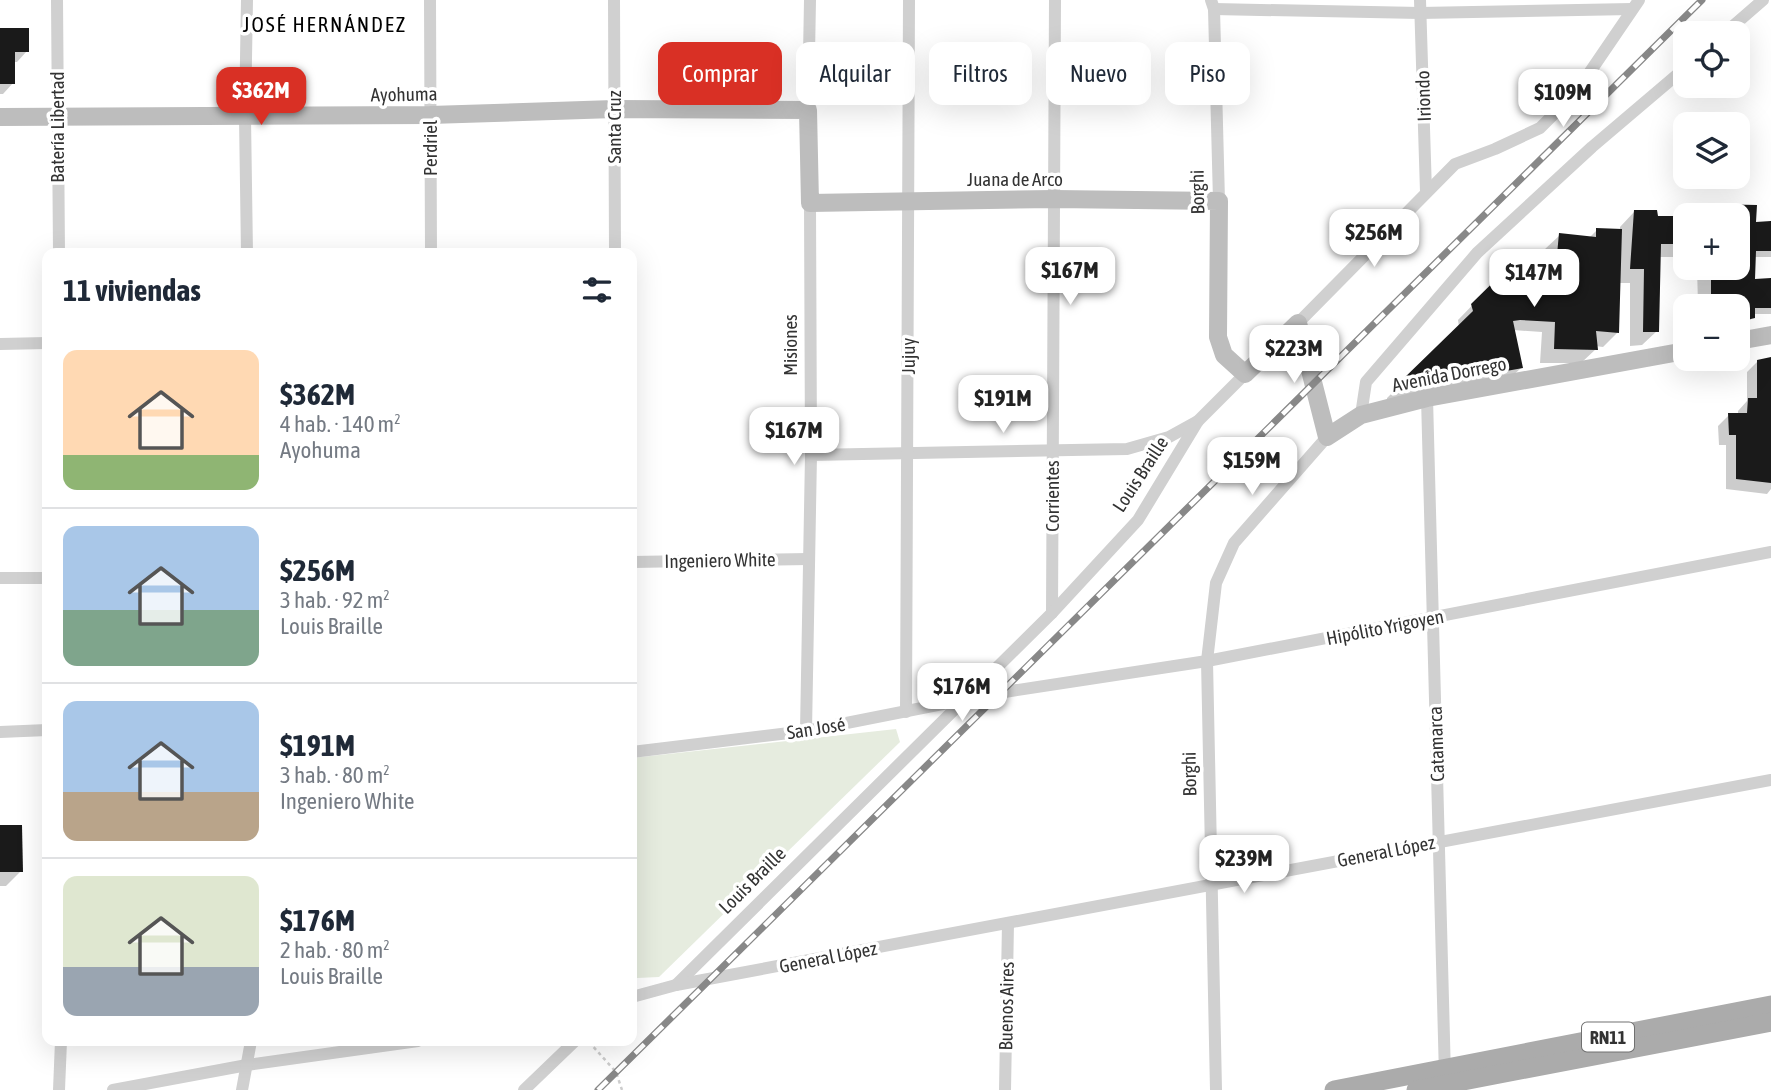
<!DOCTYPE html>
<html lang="es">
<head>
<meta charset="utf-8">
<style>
	:root { --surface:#fff; --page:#f2f2f3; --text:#1f2937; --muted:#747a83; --line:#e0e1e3; --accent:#d93025 }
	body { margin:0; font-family:"Asap Condensed",sans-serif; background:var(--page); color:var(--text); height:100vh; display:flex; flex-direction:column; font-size:26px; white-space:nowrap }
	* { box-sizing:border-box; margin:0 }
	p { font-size:23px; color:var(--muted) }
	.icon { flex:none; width:38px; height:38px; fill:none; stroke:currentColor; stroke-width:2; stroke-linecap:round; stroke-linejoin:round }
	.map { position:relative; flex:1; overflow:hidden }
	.side { position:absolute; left:42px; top:248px; width:595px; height:798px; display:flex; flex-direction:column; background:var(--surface); border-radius:14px; box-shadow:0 7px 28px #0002 }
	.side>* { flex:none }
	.top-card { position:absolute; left:658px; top:42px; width:665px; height:63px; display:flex; gap:14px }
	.controls { position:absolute; left:1673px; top:21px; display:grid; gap:14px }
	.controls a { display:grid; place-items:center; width:77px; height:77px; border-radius:14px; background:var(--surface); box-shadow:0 7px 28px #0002; font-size:35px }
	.price { position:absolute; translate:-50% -60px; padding:0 16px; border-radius:14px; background:#fff; color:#222; font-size:23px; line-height:46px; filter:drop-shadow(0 2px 4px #0008) }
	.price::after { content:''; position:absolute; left:50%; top:42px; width:21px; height:16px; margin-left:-10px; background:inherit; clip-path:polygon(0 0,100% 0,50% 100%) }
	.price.on { background:var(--accent); color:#fff }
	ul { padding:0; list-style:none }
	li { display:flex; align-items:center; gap:21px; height:175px; padding:0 21px }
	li+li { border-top:2px solid var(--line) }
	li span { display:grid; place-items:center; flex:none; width:196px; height:140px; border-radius:14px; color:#555 }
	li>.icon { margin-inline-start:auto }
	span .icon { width:84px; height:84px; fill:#fffc; stroke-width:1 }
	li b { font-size:30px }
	h2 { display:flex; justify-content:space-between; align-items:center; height:84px; padding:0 21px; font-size:30px }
	.pill { padding:0 24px; border-radius:14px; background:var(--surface); box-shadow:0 7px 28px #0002; font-size:24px; line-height:63px }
	.pill.on { background:var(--accent); color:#fff }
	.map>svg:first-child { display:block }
</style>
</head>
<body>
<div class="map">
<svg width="1771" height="1090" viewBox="0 0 1771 1090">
	<rect width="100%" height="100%" fill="#fff"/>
	<polygon fill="#e6ecdf" points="896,729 900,742 659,977 637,978 632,971 632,758"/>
	<g fill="#0003">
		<polygon points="0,29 27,51 17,62 13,62 13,83 3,94 0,94"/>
		<polygon points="1711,206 1755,207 1755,223 1771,223 1771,257 1754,257 1754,281 1771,280 1771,314 1753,314 1753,317 1738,332 1738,306 1692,306 1698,304 1697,268 1738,268 1738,215 1702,215"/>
		<polygon points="1634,212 1656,218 1685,217 1685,247 1675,257 1659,257 1657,331 1642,345 1630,346 1630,283 1619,283 1617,333 1603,347 1595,346 1596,349 1581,363 1540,363 1542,332 1513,330 1521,368 1506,382 1387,402 1387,398 1459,327 1458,320 1524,252 1545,255 1545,249 1560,235 1589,238 1597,230 1620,231 1620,227"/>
		<polygon points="1771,359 1771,489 1767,494 1726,489 1726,445 1719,445 1718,426 1729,415 1738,415 1738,411 1747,401 1747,372 1758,361"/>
		<polygon points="0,827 21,871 6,886 0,886"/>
	</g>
	<g fill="#1a1a1a">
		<polygon points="0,28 29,28 29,52 15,52 15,84 0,84"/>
		<polygon points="1710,204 1757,205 1756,222 1771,221 1771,251 1756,251 1755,279 1771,278 1771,308 1755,308 1755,318 1738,322 1738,306 1694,306 1694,303 1711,303 1711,268 1738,268 1738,215 1711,215"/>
		<polygon points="1634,210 1657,210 1658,216 1685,216 1685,244 1661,244 1659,332 1643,332 1644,269 1630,269"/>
		<polygon points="1596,228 1622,229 1619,333 1596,331 1598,350 1554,349 1555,322 1520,320 1513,321 1523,368 1406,389 1401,387 1400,382 1473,311 1471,304 1521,255 1521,250 1557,255 1559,233 1596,237"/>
		<polygon points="1771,357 1771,483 1736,479 1736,435 1729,435 1728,413 1747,413 1748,398 1757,398 1757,360"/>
		<polygon points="0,825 22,825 23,872 0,872"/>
	</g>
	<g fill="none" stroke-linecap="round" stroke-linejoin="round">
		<polyline stroke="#cdcdcd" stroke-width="2.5" stroke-dasharray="3.5 3.5" stroke-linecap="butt" points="589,1042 616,1072 622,1090"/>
		<g stroke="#d0d0d0" stroke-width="12">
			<polyline points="57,0 59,254"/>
			<polyline points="247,0 245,117 247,254"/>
			<polyline points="430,0 431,254"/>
			<polyline points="614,0 615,254"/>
			<polyline points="1211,0 1214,9 1219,201"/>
			<polyline points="1420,0 1426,192"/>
			<polyline points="1214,9 1420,13 1632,9"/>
			<polyline points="1725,33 1763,0"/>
			<polyline points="808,110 810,0"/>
			<polyline points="1298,323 1455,164 1495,149 1540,128 1577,91 1639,0"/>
			<polyline points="0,344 47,343"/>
			<polyline points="1427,398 1445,1076"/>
			<polyline points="1361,415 1366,382 1477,253 1592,147 1685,68"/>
			<polyline points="811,455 1127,449 1169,437 1198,421"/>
			<polyline points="632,562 809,559"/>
			<polyline points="0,578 47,578"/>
			<polyline points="1052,613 1055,0"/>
			<polyline points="906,712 909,0"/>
			<polyline points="806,731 811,455 810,203"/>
			<polyline points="0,732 47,730"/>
			<polyline points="632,752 806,731 998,693 1207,661 1771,552"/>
			<polyline points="676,985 1052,613 1138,520 1198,421 1245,374"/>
			<polyline points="632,997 676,985 1771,780"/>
			<polyline points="59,1090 61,1041"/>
			<polyline points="113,1090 247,1065 418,1041"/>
			<polyline points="242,1090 251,1041"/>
			<polyline points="524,1090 575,1041"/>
			<polyline points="1005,1090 1008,923"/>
			<polyline points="1216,1090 1207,661 1216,583 1234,543 1327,437"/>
		</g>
		<g stroke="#bdbdbd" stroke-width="18">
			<polyline points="0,117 430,115 614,109 808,110 810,203 1054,199 1219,201 1218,337 1224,355 1245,374 1298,323 1327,437 1361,415 1427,398 1685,351"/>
			<polyline points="1738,341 1771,335"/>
		</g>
		<g stroke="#ababab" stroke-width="19">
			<polyline points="1334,1090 1771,1005"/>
			<polyline points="1416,1090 1771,1022"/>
		</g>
		<defs>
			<polyline id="rail" points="598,1090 1702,0"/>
		</defs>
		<use href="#rail" stroke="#888" stroke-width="7"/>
		<use href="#rail" stroke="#fff" stroke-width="4.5" stroke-dasharray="13" stroke-linecap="butt"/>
	</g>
	<g text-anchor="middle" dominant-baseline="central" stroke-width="7" stroke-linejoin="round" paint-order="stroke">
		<rect fill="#fff" stroke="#707070" stroke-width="2" x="1582" y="1022.5" width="52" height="29" rx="5"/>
		<g font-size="18" font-weight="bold" fill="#333">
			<text x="1608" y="1037">RN11</text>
		</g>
		<g font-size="19" fill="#333" stroke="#fff">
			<text transform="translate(404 94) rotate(-1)">Ayohuma</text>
			<text transform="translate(1423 96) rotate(-92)">Iriondo</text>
			<text transform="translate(57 127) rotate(-90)">Batería Libertad</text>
			<text transform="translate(614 127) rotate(-90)">Santa Cruz</text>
			<text transform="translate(430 148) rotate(-90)">Perdriel</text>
			<text x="1015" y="179">Juana de Arco</text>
			<text transform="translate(1197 192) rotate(-91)">Borghi</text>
			<text transform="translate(790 345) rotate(-90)">Misiones</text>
			<text transform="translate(908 356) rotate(-90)">Jujuy</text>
			<text transform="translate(1449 374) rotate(-11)">Avenida Dorrego</text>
			<text transform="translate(1140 474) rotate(-57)">Louis Braille</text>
			<text transform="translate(1052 496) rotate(-90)">Corrientes</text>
			<text transform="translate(720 560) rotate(-1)">Ingeniero White</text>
			<text transform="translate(1385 627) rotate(-11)">Hipólito Yrigoyen</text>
			<text transform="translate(816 728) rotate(-9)">San José</text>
			<text transform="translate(1436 744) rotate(-92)">Catamarca</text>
			<text transform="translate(1189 774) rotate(-91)">Borghi</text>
			<text transform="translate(1386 851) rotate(-11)">General López</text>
			<text transform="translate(752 880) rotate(-45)">Louis Braille</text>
			<text transform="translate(828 957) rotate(-11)">General López</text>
			<text transform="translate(1006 1006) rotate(-89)">Buenos Aires</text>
		</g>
		<g font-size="21" letter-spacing="2" fill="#000" stroke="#fff">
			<text x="325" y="24">JOSÉ HERNÁNDEZ</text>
		</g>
	</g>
</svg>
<div class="controls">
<a><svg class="icon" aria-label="locate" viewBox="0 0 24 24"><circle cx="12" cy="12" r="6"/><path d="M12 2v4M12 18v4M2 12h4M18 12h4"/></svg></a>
<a><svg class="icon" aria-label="layers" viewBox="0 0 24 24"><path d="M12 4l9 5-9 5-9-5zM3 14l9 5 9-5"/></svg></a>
<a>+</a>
<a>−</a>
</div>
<b class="price on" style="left:261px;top:127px">$362M</b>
<b class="price" style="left:1563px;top:129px">$109M</b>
<b class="price" style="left:1374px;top:269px">$256M</b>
<b class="price" style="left:1070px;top:307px">$167M</b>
<b class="price" style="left:1534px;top:309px">$147M</b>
<b class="price" style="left:1294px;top:385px">$223M</b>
<b class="price" style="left:1003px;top:435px">$191M</b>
<b class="price" style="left:794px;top:467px">$167M</b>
<b class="price" style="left:1252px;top:497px">$159M</b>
<b class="price" style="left:962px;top:723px">$176M</b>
<b class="price" style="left:1244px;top:895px">$239M</b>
<div class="top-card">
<a class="pill on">Comprar</a>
<a class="pill">Alquilar</a>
<a class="pill">Filtros</a>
<a class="pill">Nuevo</a>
<a class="pill">Piso</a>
</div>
<section class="side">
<h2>11 viviendas<svg class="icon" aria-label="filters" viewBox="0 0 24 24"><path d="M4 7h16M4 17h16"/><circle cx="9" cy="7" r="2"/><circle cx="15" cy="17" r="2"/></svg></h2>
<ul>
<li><span style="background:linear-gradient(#ffd9b3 75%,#8fb573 0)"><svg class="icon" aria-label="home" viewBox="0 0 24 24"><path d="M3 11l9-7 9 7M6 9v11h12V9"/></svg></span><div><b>$362M</b><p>4 hab. · 140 m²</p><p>Ayohuma</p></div></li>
<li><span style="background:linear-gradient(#a9c7e8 60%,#7fa58c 0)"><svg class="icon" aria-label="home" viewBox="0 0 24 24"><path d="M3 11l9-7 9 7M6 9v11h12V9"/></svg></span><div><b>$256M</b><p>3 hab. · 92 m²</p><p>Louis Braille</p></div></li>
<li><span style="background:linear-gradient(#a9c7e8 65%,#b9a48a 0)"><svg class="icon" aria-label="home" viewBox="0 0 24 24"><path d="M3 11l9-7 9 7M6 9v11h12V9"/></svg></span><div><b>$191M</b><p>3 hab. · 80 m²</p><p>Ingeniero White</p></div></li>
<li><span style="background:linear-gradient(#dfe7d0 65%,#9aa5b1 0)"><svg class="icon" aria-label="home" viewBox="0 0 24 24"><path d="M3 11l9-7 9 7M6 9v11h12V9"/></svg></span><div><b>$176M</b><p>2 hab. · 80 m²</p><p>Louis Braille</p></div></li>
</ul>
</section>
</div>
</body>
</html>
